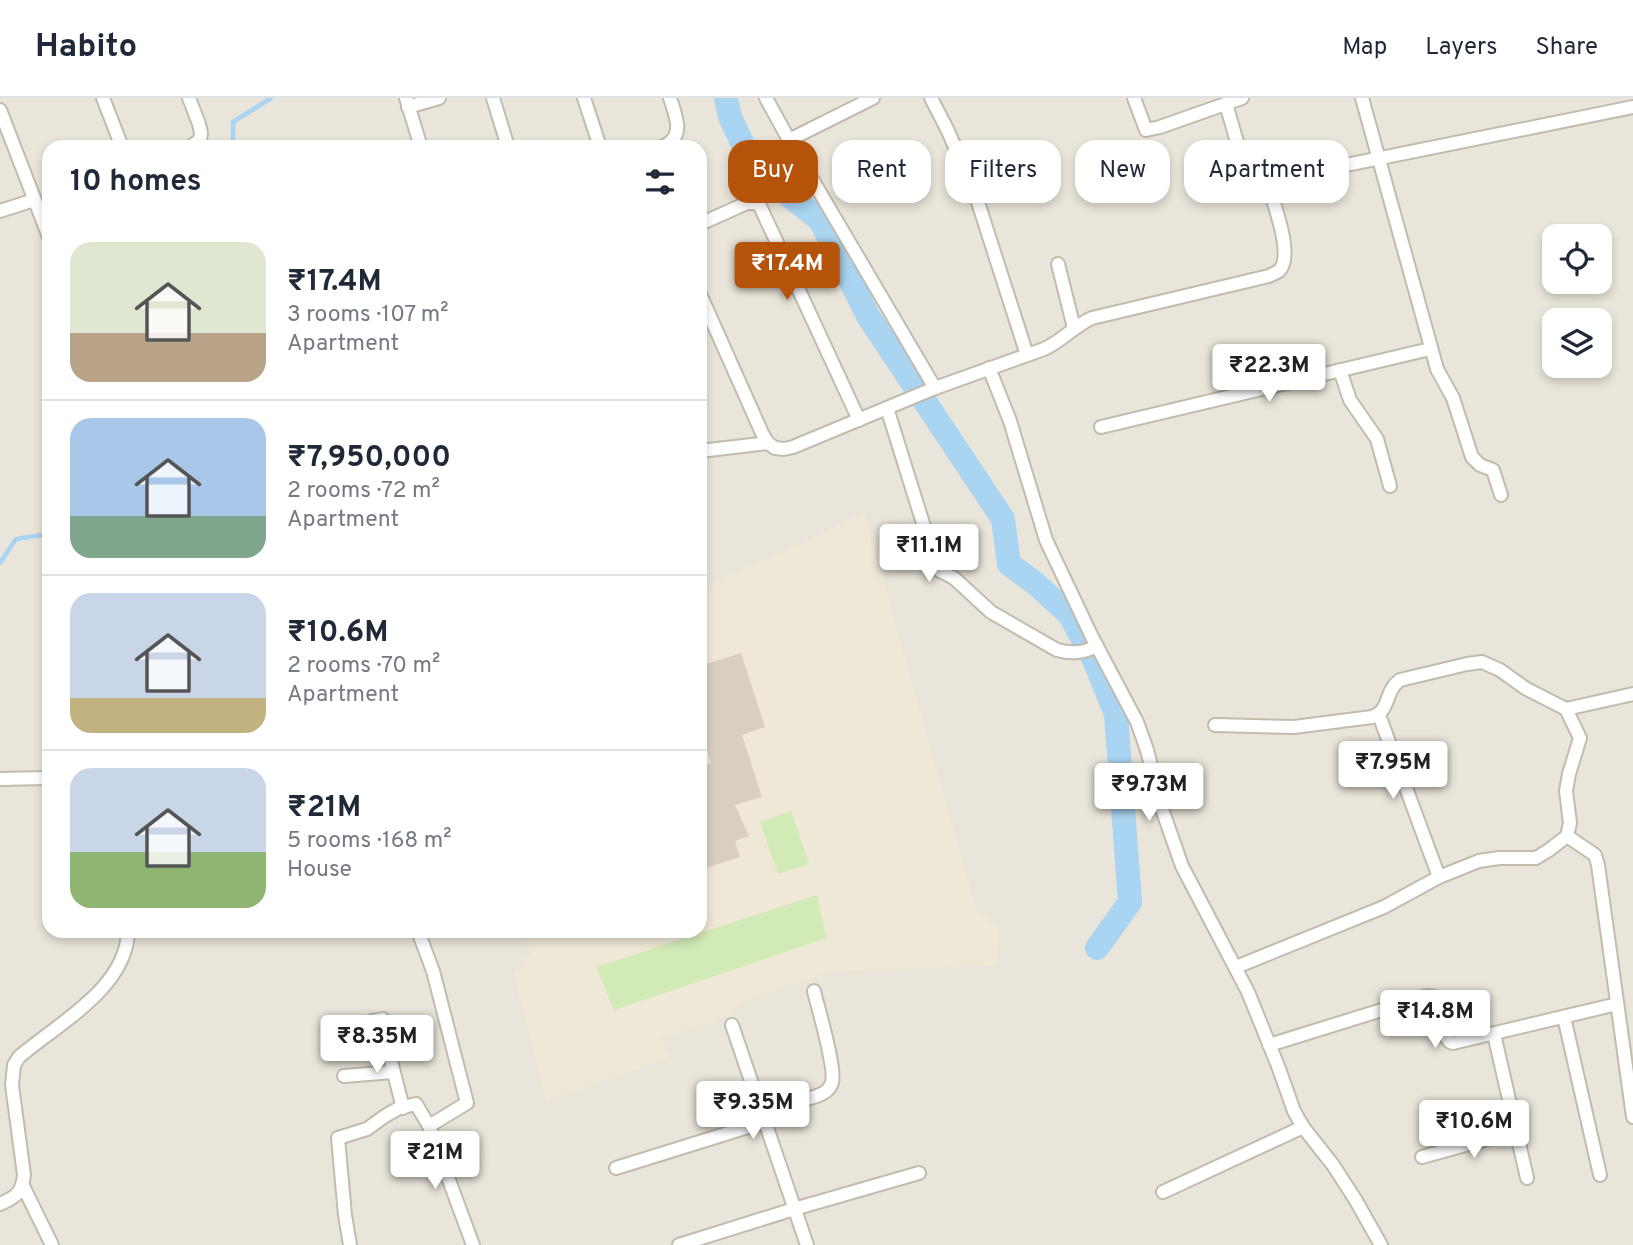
<!DOCTYPE html>
<html lang="en">
<head>
<meta charset="utf-8">
<style>
	:root { --surface:#fff; --page:#f2f2f3; --text:#1f2937; --muted:#747a83; --line:#e0e1e3; --accent:#b45309 }
	body { margin:0; font-family:Overpass,sans-serif; background:var(--page); color:var(--text); height:100vh; display:flex; flex-direction:column; font-size:26px; white-space:nowrap }
	* { box-sizing:border-box; margin:0 }
	p { font-size:23px; color:var(--muted) }
	.icon { flex:none; width:38px; height:38px; fill:none; stroke:currentColor; stroke-width:2; stroke-linecap:round; stroke-linejoin:round }
	.map { position:relative; flex:1; overflow:hidden }
	.details { position:absolute; left:42px; top:42px; width:665px; height:798px; display:flex; flex-direction:column; background:var(--surface); border-radius:21px; box-shadow:0 4px 10px #0003 }
	.details>* { flex:none }
	.top-card { position:absolute; left:728px; top:42px; width:665px; height:63px; display:flex; gap:14px }
	.fabs { position:absolute; left:1542px; top:126px; display:grid; gap:14px }
	.fabs a { display:grid; place-items:center; width:70px; height:70px; border-radius:14px; background:var(--surface); box-shadow:0 4px 10px #0003; font-size:35px }
	.price { position:absolute; translate:-50% -60px; padding:0 16px; border-radius:7px; background:#fff; color:#222; font-size:23px; line-height:46px; filter:drop-shadow(0 2px 4px #0008) }
	.price::after { content:''; position:absolute; left:50%; top:42px; width:21px; height:16px; margin-left:-10px; background:inherit; clip-path:polygon(0 0,100% 0,50% 100%) }
	.price.on { background:var(--accent); color:#fff }
	ul { padding:0; list-style:none }
	li { display:flex; align-items:center; gap:21px; height:175px; padding:0 28px }
	li+li { border-top:2px solid var(--line) }
	li span { display:grid; place-items:center; flex:none; width:196px; height:140px; border-radius:21px; color:#555 }
	li>.icon { margin-inline-start:auto }
	span .icon { width:84px; height:84px; fill:#fffc; stroke-width:1 }
	li b { font-size:30px }
	h2 { display:flex; justify-content:space-between; align-items:center; height:84px; padding:0 28px; font-size:30px }
	.pill { padding:0 24px; border-radius:21px; background:var(--surface); box-shadow:0 4px 10px #0003; font-size:24px; line-height:63px }
	.pill.on { background:var(--accent); color:#fff }
	header { display:flex; align-items:center; gap:42px; box-sizing:border-box; height:98px; padding:0 35px; background:var(--surface); border-bottom:2px solid var(--line) }
	header strong { font-size:33px }
	nav { display:flex; gap:38px; margin-inline-start:auto; font-size:24px }
	.map>svg:first-child { display:block }
</style>
</head>
<body>
<header>
<strong>Habito</strong>
<nav><a>Map</a><a>Layers</a><a>Share</a></nav>
</header>
<div class="map">
<svg width="1633" height="1147" viewBox="0 0 1633 1147">
	<rect width="100%" height="100%" fill="#f6f3ec"/>
	<path fill="#eae5da" fill-rule="evenodd" d="M0 0H1633V1147H0ZM49 49H700V833H49ZM1554 138H1600V184H1554ZM1554 222H1600V268H1554Z"/>
	<polygon fill="#efe8d6" points="864,415 976,811 999,832 996,867 829,874 753,899 715,924 661,939 671,959 546,1003 513,873 525,868 524,861 531,858 521,833 700,833 700,492"/>
	<g fill="#d2eab5">
		<polygon points="791,713 809,766 778,776 760,724"/>
		<polygon points="817,797 826,840 614,912 596,869"/>
	</g>
	<g fill="none" stroke-linecap="round" stroke-linejoin="round">
		<g stroke="#a9d4f2" stroke-width="4.5">
			<polyline points="233,49 233,24 271,0"/>
			<polyline points="0,465 16,441 49,436"/>
		</g>
		<polyline stroke="#a9d4f2" stroke-width="24" points="726,0 730,19 754,70 820,122 868,218 1003,421 1009,466 1036,486 1070,517 1094,562 1116,616 1130,804 1097,850"/>
	</g>
	<polygon fill="#d8cfc1" points="741,555 765,629 742,637 762,699 735,707 749,738 735,743 740,759 700,772 700,720 704,719 700,706 700,668 711,665 704,643 700,644 700,568"/>
	<g fill="none" stroke-linecap="round" stroke-linejoin="round">
		<defs>
			<g id="minor">
				<polyline points="103,0 122,49"/>
				<polyline points="189,0 199,26 201,35 200,42 190,49"/>
				<polyline points="406,0 421,49"/>
				<polyline points="493,0 508,49"/>
				<polyline points="584,0 600,49"/>
				<polyline points="766,0 789,42 935,290"/>
				<polyline points="931,0 948,33 976,98 1027,257"/>
				<polyline points="1134,0 1146,32 1160,29 1242,0"/>
				<polyline points="1362,0 1437,271 1453,300 1472,359 1480,367 1493,372 1501,397"/>
				<polyline points="1226,6 1248,82 1256,85 1267,83"/>
				<polyline points="408,9 439,0"/>
				<polyline points="0,12 49,139"/>
				<polyline points="789,42 873,0"/>
				<path d="M662 49C686 39 676 19 670 0"/>
				<polyline points="0,113 31,103 34,103"/>
				<polyline points="700,126 747,105 756,105 760,108 859,322"/>
				<polyline points="1058,166 1074,230"/>
				<path d="M700 196 762 335 768 345 775 350 784 351 793 349 935 290 1044 251C1062 243 1074 228 1092 220L1269 178C1271 177 1277 174 1279 173 1295 157 1272 102 1267 83L1633 9"/>
				<polyline points="989,270 1010,323 1046,442 1092,539 1137,624 1147,652 1161,708 1182,768 1248,894 1278,968 1294,1013 1303,1029 1333,1067 1355,1101 1381,1147"/>
				<polyline points="1340,272 1350,302 1377,341 1390,388"/>
				<path d="M887 310 936 467 940 473 954 480 991 514 1057 552C1072 556 1083 555 1097 548"/>
				<polyline points="1101,329 1430,251"/>
				<polyline points="700,353 768,345"/>
				<polyline points="1566,611 1633,596"/>
				<polyline points="1379,617 1439,779"/>
				<path d="M1215 627 1294 629 1372 619C1391 613 1384 593 1400 582L1467 566 1482 564 1500 572 1525 590 1566 611 1580 640 1569 676 1566 693 1570 725 1567 738 1549 752 1536 760H1499L1479 763 1439 779 1384 809 1236 869"/>
				<polyline points="0,681 49,680"/>
				<polyline points="1567,738 1595,757 1598,767 1633,1019"/>
				<polyline points="418,833 433,873 467,1005 429,1028"/>
				<polyline points="1564,919 1600,1077"/>
				<polyline points="372,923 383,921 392,967 403,1010"/>
				<polyline points="732,927 807,1147"/>
				<polyline points="1494,936 1527,1080"/>
				<polyline points="1269,947 1427,898 1435,899 1437,902 1446,939 1450,944 1453,945 1617,906"/>
				<polyline points="344,978 393,974"/>
				<path d="M761 1014 817 998C824 995 830 992 832 984 836 970 818 910 814 893"/>
				<polyline points="1422,1059 1516,1033"/>
				<polyline points="616,1070 764,1024"/>
				<polyline points="23,1088 52,1147"/>
				<polyline points="1163,1094 1303,1029"/>
				<path d="M0 1106C16 1099 22 1095 24 1077L12 987 14 967 19 959C57 926 127 890 128 833"/>
				<polyline points="350,1147 345,1117 338,1040 367,1031 385,1018 399,1010 416,1006 429,1028 473,1147"/>
				<polyline points="679,1147 794,1111 919,1075"/>
			</g>
		</defs>
		<use href="#minor" stroke="#c2bbae" stroke-width="16"/>
		<use href="#minor" stroke="#fff" stroke-width="12"/>
	</g>
</svg>
<div class="fabs">
<a><svg class="icon" aria-label="locate" viewBox="0 0 24 24"><circle cx="12" cy="12" r="6"/><path d="M12 2v4M12 18v4M2 12h4M18 12h4"/></svg></a>
<a><svg class="icon" aria-label="layers" viewBox="0 0 24 24"><path d="M12 4l9 5-9 5-9-5zM3 14l9 5 9-5"/></svg></a>
</div>
<b class="price on" style="left:787px;top:204px">₹17.4M</b>
<b class="price" style="left:1269px;top:306px">₹22.3M</b>
<b class="price" style="left:929px;top:486px">₹11.1M</b>
<b class="price" style="left:1393px;top:703px">₹7.95M</b>
<b class="price" style="left:1149px;top:725px">₹9.73M</b>
<b class="price" style="left:1435px;top:952px">₹14.8M</b>
<b class="price" style="left:377px;top:977px">₹8.35M</b>
<b class="price" style="left:753px;top:1043px">₹9.35M</b>
<b class="price" style="left:1474px;top:1062px">₹10.6M</b>
<b class="price" style="left:435px;top:1093px">₹21M</b>
<div class="top-card">
<a class="pill on">Buy</a>
<a class="pill">Rent</a>
<a class="pill">Filters</a>
<a class="pill">New</a>
<a class="pill">Apartment</a>
</div>
<section class="details">
<h2>10 homes<svg class="icon" aria-label="filters" viewBox="0 0 24 24"><path d="M4 7h16M4 17h16"/><circle cx="9" cy="7" r="2"/><circle cx="15" cy="17" r="2"/></svg></h2>
<ul>
<li><span style="background:linear-gradient(#dfe7d0 65%,#b9a48a 0)"><svg class="icon" aria-label="home" viewBox="0 0 24 24"><path d="M3 11l9-7 9 7M6 9v11h12V9"/></svg></span><div><b>₹17.4M</b><p>3 rooms · 107 m²</p><p>Apartment</p></div></li>
<li><span style="background:linear-gradient(#a9c7e8 70%,#7fa58c 0)"><svg class="icon" aria-label="home" viewBox="0 0 24 24"><path d="M3 11l9-7 9 7M6 9v11h12V9"/></svg></span><div><b>₹7,950,000</b><p>2 rooms · 72 m²</p><p>Apartment</p></div></li>
<li><span style="background:linear-gradient(#c9d6e8 75%,#c2b280 0)"><svg class="icon" aria-label="home" viewBox="0 0 24 24"><path d="M3 11l9-7 9 7M6 9v11h12V9"/></svg></span><div><b>₹10.6M</b><p>2 rooms · 70 m²</p><p>Apartment</p></div></li>
<li><span style="background:linear-gradient(#c9d6e8 60%,#8fb573 0)"><svg class="icon" aria-label="home" viewBox="0 0 24 24"><path d="M3 11l9-7 9 7M6 9v11h12V9"/></svg></span><div><b>₹21M</b><p>5 rooms · 168 m²</p><p>House</p></div></li>
</ul>
</section>
</div>
</body>
</html>
